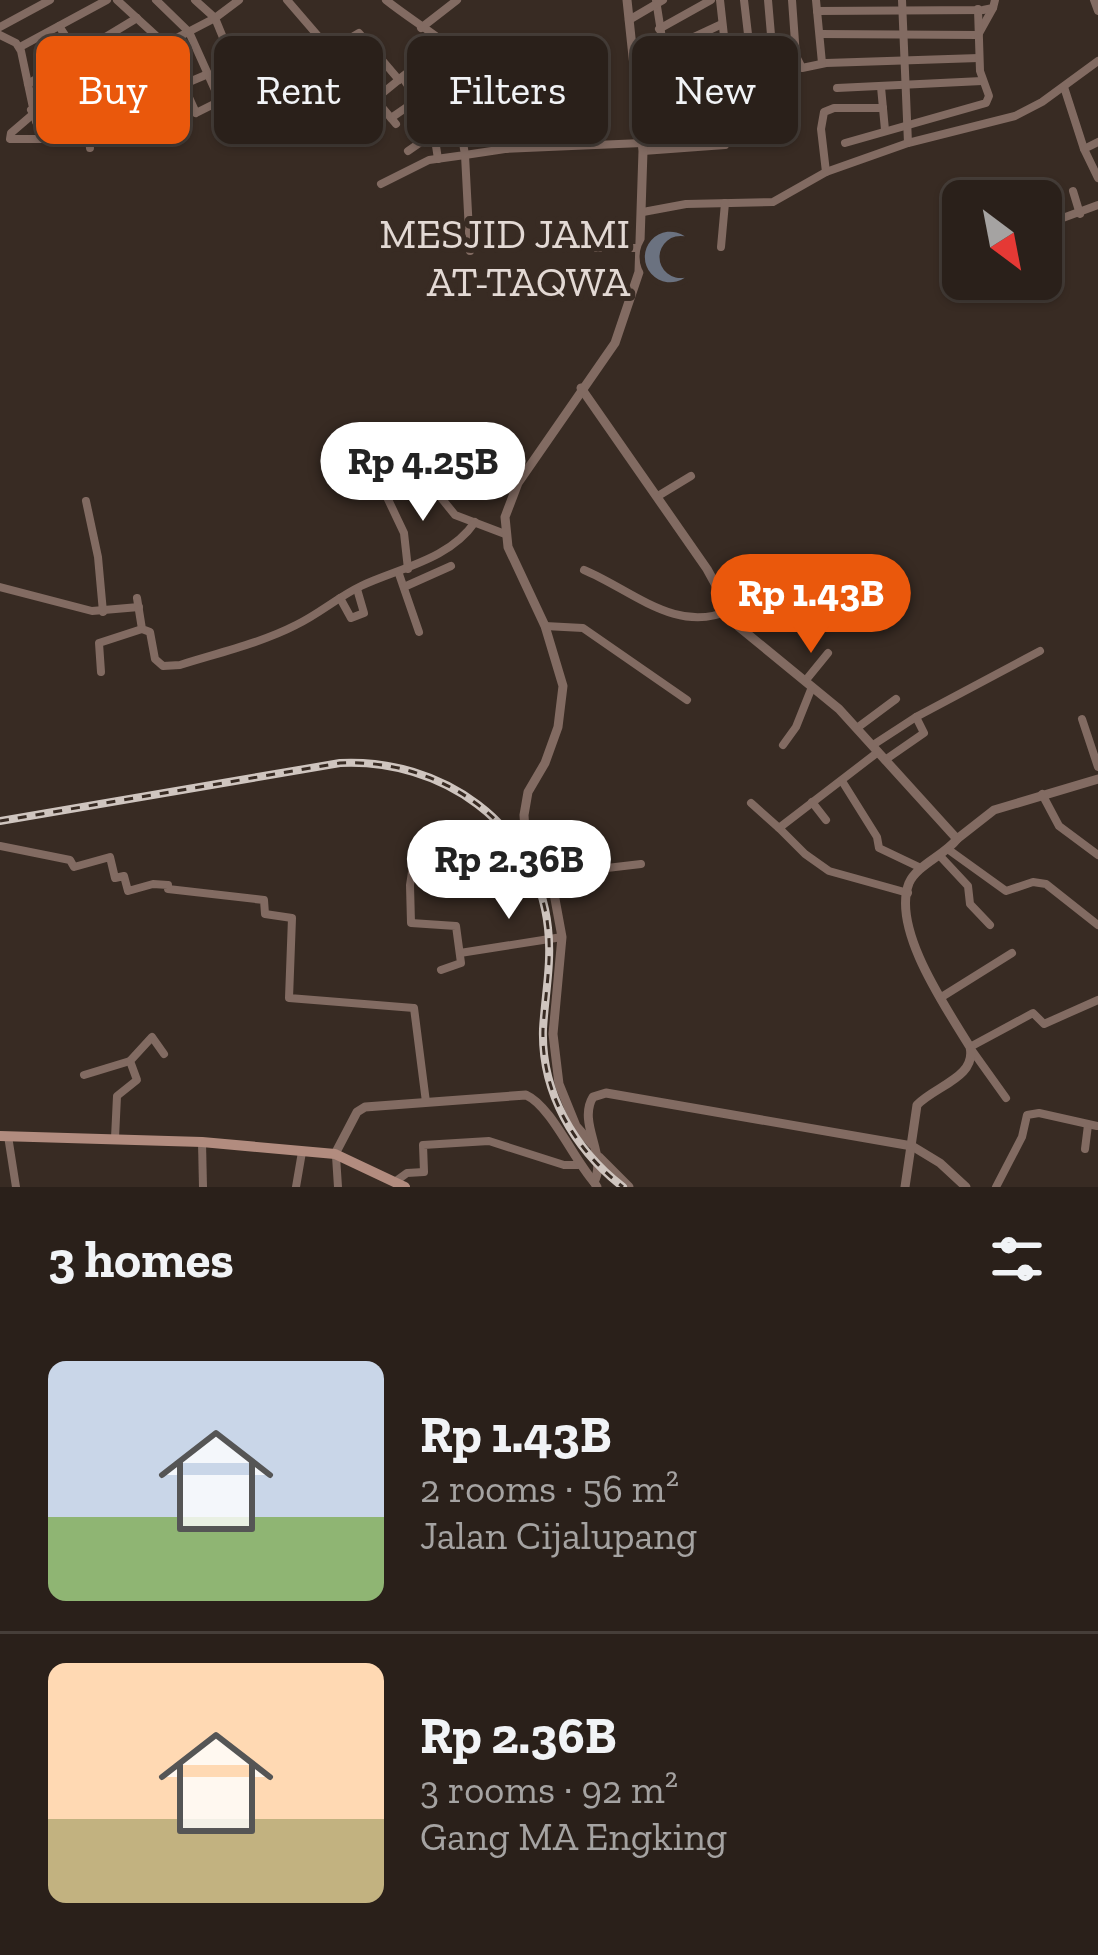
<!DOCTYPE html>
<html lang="en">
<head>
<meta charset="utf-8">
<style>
	:root { --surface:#2a201a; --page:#322823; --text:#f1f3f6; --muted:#a5a3a2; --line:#463e39; --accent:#ea580c }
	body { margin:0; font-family:"Zilla Slab",serif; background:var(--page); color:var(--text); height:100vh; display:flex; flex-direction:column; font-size:45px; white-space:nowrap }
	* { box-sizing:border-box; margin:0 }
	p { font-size:39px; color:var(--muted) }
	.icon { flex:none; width:66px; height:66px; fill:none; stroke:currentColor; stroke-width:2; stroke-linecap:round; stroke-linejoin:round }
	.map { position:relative; height:1187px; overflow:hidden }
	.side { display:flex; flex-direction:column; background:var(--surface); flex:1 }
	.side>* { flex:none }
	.hud { position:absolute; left:36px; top:36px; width:1026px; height:108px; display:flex; gap:24px }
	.needle { width:78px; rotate:148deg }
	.fabs { position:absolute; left:942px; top:180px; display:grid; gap:24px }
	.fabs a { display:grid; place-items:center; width:120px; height:120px; border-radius:18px; background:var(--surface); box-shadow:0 3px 9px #0004,0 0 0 3px var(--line); font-size:60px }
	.price { position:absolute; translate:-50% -102px; padding:0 27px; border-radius:42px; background:#fff; color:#222; font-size:39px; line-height:78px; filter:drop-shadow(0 3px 6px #0008) }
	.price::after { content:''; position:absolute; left:50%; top:72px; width:36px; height:27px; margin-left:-18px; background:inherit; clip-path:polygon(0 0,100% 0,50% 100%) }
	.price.selected { background:var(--accent); color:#fff }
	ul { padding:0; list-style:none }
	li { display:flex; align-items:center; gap:36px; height:300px; padding:0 48px }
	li+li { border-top:3px solid var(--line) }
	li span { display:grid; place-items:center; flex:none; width:336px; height:240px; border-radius:18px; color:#555 }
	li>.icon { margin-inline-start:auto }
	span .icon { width:144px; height:144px; fill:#fffc; stroke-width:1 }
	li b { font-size:51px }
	h2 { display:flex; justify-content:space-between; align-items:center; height:144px; padding:0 48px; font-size:51px }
	.tag { padding:0 42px; border-radius:18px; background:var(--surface); box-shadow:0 3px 9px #0004,0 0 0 3px var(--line); font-size:42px; line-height:108px }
	.tag.selected { background:var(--accent); color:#fff }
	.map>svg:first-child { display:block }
</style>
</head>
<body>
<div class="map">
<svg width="1098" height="1187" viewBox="0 0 1098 1187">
	<rect width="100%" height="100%" fill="#382b23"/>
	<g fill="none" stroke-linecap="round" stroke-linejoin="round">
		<g stroke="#826b62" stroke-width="8">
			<polyline points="117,0 165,44 215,18 239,0"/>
			<polyline points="156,0 189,32 220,101"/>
			<polyline points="287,0 331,51 352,83 376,100 379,96"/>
			<path d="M386 0C439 42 508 70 505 149"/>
			<polyline points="656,0 664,51 722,24"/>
			<polyline points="744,0 753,77"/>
			<polyline points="768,0 774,70"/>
			<polyline points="792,0 796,56 802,68 826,63 979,58"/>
			<polyline points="816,0 822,63"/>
			<polyline points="1094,0 1098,11"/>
			<polyline points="817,11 983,10 993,8 995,0"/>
			<polyline points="629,20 663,0"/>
			<polyline points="59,26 91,76"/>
			<polyline points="0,27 50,0"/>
			<polyline points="421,28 457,0"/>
			<polyline points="659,29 711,0"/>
			<polyline points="820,34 978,35 993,8"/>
			<polyline points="0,35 16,43 21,51 36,122 61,124 86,110"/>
			<polyline points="340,43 379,96 401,78"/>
			<polyline points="20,47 107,0"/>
			<polyline points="172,60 196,113 244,89 215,18 195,0"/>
			<polyline points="314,60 359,33 399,80"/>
			<polyline points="699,61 725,45 720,0"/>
			<polyline points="28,84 137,18"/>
			<polyline points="182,85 208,74"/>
			<polyline points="408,86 457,51"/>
			<polyline points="881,87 885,130"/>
			<polyline points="1064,87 1084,149"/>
			<polyline points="837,88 982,81"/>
			<polyline points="242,92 243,122"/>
			<polyline points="129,93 179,77"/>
			<polyline points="376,100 396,124"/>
			<polyline points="31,110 158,38"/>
			<polyline points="32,115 11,133 10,139 51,139 56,125"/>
			<polyline points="391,118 420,98"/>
			<polyline points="440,131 402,77 446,43"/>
			<polyline points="1098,142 1084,149 1098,178"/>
			<polyline points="845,143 986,103 989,96 980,71 978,9"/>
			<polyline points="908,143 1015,116 1042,102 1098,61"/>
			<polyline points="90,148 86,110 116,97 172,60 165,44"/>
			<polyline points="408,151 434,133 438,159"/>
			<polyline points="643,151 725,145"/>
			<polyline points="826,172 821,129 824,112 834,108 883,108"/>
			<polyline points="381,184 429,160 465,155 461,130"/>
			<polyline points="1073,191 1080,214"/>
			<polyline points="1051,197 1057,222"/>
			<polyline points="643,212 686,204 773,202 826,172 908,143 902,0"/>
			<polyline points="1041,226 1098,205"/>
			<polyline points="721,247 725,203"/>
			<polyline points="595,248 640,248"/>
			<polyline points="470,251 465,155 505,149 642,143"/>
			<polyline points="386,470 421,473 455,515 505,534"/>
			<polyline points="385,493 404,533 408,569"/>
			<polyline points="658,496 691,476"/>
			<polyline points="86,501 98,557 103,612"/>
			<path d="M584 570C632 590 677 635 730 610"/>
			<polyline points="399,574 419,632"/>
			<polyline points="0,587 92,611 139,607"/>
			<polyline points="404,587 451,566"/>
			<path d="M137 598 142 629 150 632 155 659 163 666 180 665C218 653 261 643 296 625 319 614 338 597 361 586 399 568 449 560 475 522"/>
			<polyline points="340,598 351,618 364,613 357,589"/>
			<polyline points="545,626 583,628 687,700"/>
			<polyline points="101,672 99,643 142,629"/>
			<polyline points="806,680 828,653"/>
			<polyline points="1082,719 1098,767"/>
			<polyline points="857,728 896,699"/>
			<polyline points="783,745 796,727 812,687"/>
			<polyline points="873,745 916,717"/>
			<polyline points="878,752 779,828 805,854 829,871 908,893"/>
			<polyline points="885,760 924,733 916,717 1040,651"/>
			<polyline points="842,781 877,837 879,848 921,868"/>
			<polyline points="1042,794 1059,826 1098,855"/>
			<polyline points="812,802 826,820"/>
			<polyline points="751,803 779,828"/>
			<polyline points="0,846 70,860 74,867 110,857 115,878 124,876 128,891 153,884 168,885 168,889 264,900 265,914 292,918 289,998 414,1008 426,1102"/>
			<polyline points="949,850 1006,891 1033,882 1046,884 1098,925"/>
			<polyline points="940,856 968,886 970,904 990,925"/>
			<polyline points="414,859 410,885 411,923 456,926 461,963 441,970"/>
			<polyline points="547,875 641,864"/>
			<polyline points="460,953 562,937"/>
			<polyline points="940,998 1012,953"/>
			<polyline points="970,1047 1033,1013 1044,1024 1098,1000"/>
			<polyline points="971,1049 1006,1098"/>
			<polyline points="84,1075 130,1061"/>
			<polyline points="8,1136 16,1187"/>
			<polyline points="115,1138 117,1096 137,1080 130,1061 152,1037 164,1054"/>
			<polyline points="202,1142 203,1187"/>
			<polyline points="1085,1149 1088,1125"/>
			<polyline points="336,1156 338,1187"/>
			<polyline points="396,1181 407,1173 424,1172 423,1145 489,1141 564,1165 578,1165"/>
			<polyline points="296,1187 302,1152"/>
			<polyline points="996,1187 1022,1137 1027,1115 1039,1113 1097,1126"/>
		</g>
		<g stroke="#826b62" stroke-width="9">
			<polyline points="581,388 707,569 739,627 839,709 957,839 994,810 1098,779"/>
			<polyline points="592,1144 576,1126 559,1084 553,1034 562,937 553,888 525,830 524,815 528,792 545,763 558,727 563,686 545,626 508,547 505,517 518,483 615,343 639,272 643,151 627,0"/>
			<path d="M335 1154 357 1112 365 1107 526 1095C551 1106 574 1160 594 1182"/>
			<polyline points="599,1157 629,1187"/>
			<path d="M597 1187 594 1182C608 1156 577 1123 593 1097L606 1093 912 1146 940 1163 966 1187"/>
			<path d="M905 1187 917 1105C935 1086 977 1077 970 1047 947 1009 891 929 909 883 917 865 945 855 957 839"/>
		</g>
		<polyline stroke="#b28c7f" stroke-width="10" points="0,1136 202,1142 335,1154 405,1187"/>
		<defs>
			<path id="rail" d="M0 821 340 763C440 758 537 823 548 928 552 962 545 995 543 1029 541 1092 574 1149 623 1187"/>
		</defs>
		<use href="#rail" stroke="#cfc5bf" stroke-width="8"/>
		<use href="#rail" stroke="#382b23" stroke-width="3" stroke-dasharray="9" stroke-linecap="butt"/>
	</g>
	<defs>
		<symbol id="mosque-bare" viewBox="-9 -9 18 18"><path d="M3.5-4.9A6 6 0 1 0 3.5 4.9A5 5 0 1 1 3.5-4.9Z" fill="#6b7280" stroke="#382b23" stroke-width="2.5" paint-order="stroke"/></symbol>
	</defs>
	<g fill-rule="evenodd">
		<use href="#mosque-bare" x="632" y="219" width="76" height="76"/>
	</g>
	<g text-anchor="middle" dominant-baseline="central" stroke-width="10" stroke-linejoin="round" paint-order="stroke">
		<g font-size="42" fill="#e3d9d4" stroke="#382b23" text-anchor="end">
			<text x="630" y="233">MESJID JAMI<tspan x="630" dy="48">AT-TAQWA</tspan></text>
		</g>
	</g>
</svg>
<div class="fabs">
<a><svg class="needle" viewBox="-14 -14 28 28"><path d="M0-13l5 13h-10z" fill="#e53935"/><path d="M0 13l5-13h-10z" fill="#a5a3a2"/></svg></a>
</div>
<b class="price" style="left:423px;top:524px">Rp 4.25B</b>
<b class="price selected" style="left:811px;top:656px">Rp 1.43B</b>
<b class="price" style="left:509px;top:922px">Rp 2.36B</b>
<div class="hud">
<a class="tag selected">Buy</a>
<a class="tag">Rent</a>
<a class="tag">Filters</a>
<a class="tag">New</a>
</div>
</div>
<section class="side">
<h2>3 homes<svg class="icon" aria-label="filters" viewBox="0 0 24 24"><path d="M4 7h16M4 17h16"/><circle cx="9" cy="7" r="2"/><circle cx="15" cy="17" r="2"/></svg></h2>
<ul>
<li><span style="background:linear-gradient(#c9d6e8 65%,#8fb573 0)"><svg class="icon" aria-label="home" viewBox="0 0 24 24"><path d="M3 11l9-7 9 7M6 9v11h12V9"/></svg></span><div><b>Rp 1.43B</b><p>2 rooms · 56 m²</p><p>Jalan Cijalupang</p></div></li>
<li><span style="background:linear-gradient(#ffd9b3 65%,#c2b280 0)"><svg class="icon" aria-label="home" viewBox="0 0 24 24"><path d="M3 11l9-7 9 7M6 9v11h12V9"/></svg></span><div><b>Rp 2.36B</b><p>3 rooms · 92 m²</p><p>Gang MA Engking</p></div></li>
</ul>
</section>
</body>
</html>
